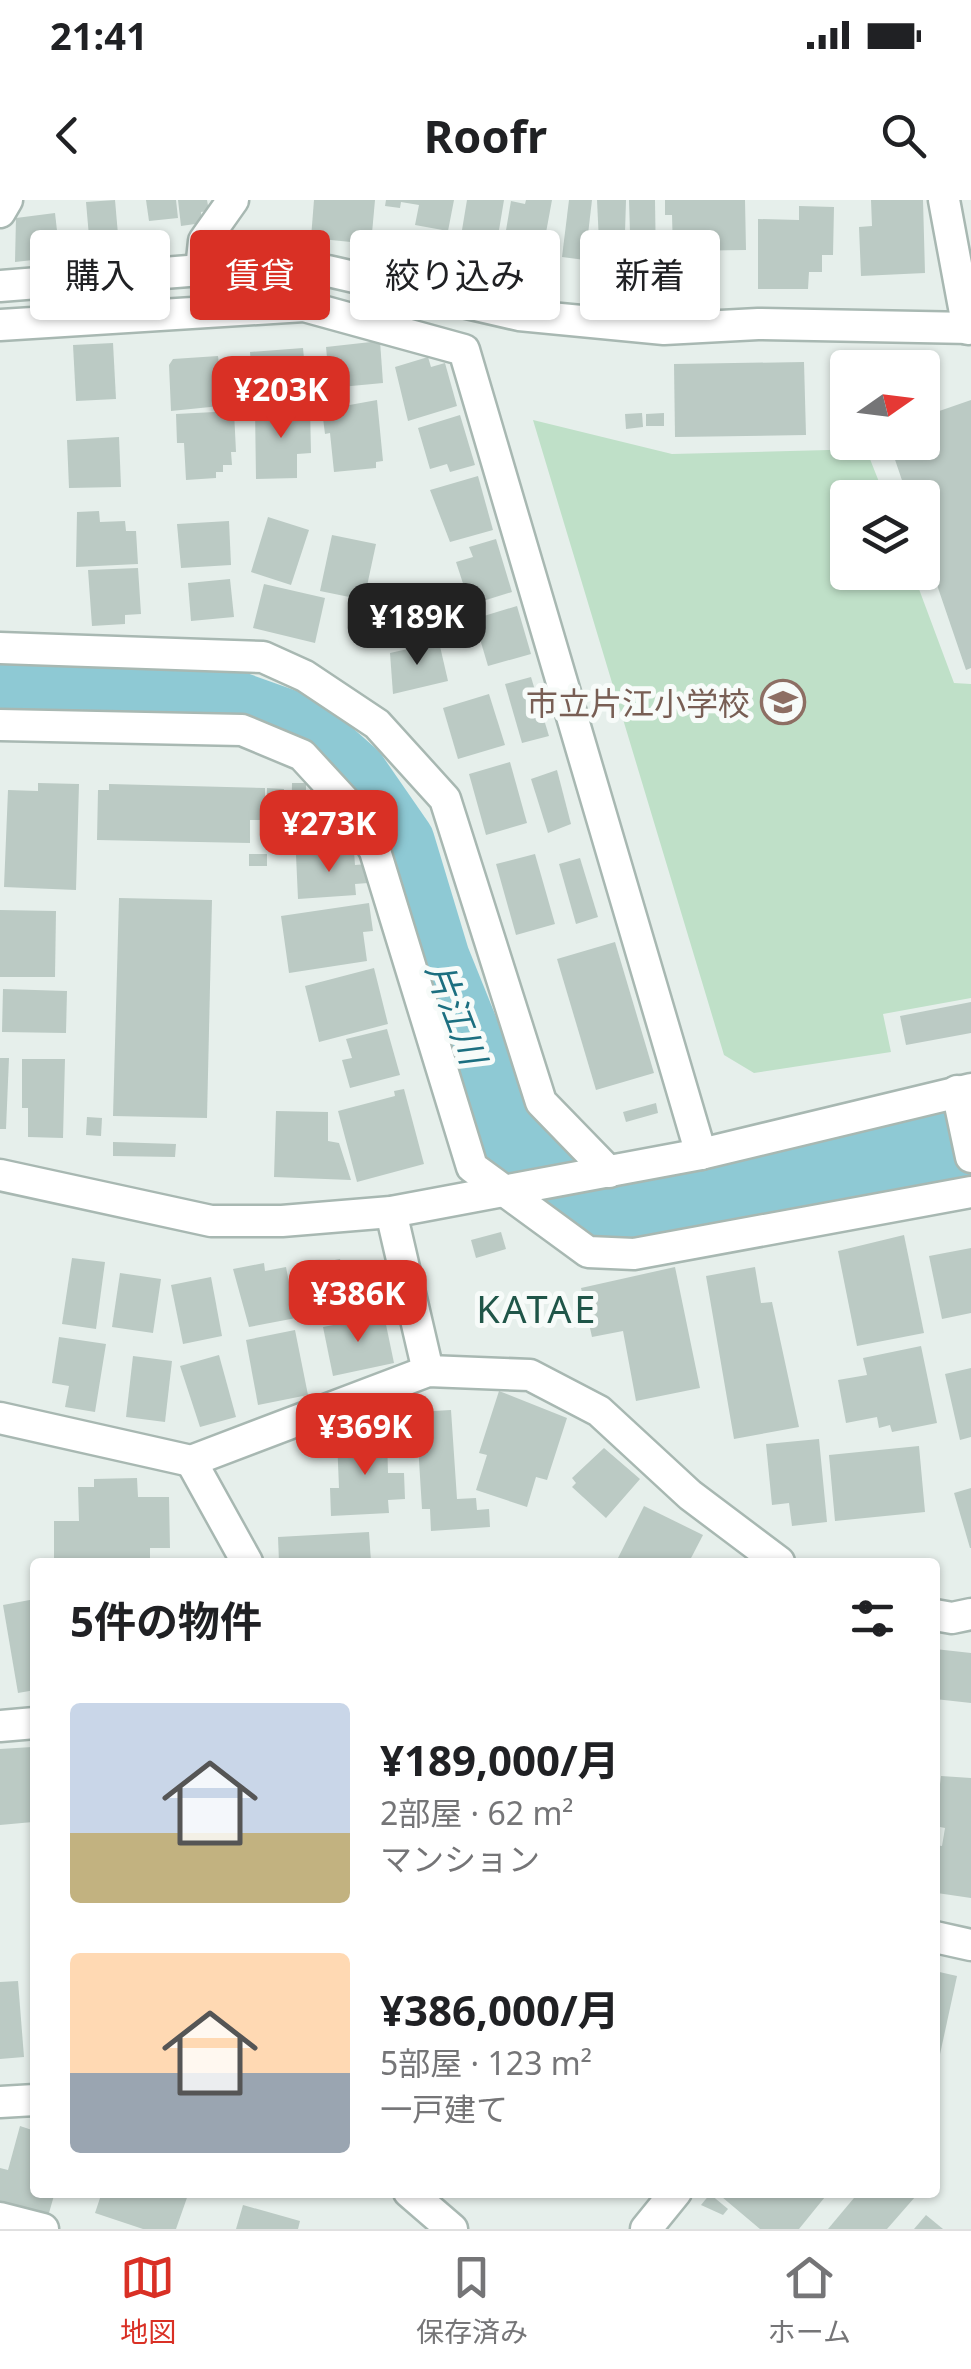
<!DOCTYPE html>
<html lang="ja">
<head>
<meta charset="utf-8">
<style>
	:root { --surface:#fff; --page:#f6f6f6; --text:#202124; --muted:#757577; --line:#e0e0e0; --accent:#d93025 }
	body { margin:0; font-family:"Noto Sans","Noto Sans JP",sans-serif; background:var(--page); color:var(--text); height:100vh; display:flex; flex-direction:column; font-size:38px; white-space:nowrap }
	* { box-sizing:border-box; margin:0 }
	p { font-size:32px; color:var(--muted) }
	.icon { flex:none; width:55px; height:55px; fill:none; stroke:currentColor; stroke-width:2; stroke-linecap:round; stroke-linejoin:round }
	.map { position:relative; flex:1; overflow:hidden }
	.drawer { position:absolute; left:30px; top:1358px; width:910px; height:640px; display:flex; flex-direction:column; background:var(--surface); border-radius:10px; box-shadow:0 2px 8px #0004 }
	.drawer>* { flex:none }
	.hud { position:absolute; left:30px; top:30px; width:912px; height:90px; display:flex; gap:20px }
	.needle { width:65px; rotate:76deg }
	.buttons { position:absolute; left:830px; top:150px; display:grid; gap:20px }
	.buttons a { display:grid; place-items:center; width:110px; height:110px; border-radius:10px; background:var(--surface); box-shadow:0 2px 8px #0004; font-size:50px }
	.price { position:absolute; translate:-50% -85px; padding:0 22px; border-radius:20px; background:var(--accent); color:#fff; font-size:32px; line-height:65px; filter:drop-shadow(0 2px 5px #0008) }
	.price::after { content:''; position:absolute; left:50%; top:60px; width:30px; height:22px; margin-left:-15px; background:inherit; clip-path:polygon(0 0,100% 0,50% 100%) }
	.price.current { background:#222; color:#fff }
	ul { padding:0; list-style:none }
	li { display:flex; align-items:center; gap:30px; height:250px; padding:0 40px }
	li span { display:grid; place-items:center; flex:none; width:280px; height:200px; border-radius:10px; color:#555 }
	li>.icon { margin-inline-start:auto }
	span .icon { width:120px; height:120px; fill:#fffc; stroke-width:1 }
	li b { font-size:42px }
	h2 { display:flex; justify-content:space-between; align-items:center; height:120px; padding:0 40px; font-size:42px }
	.tag { padding:0 35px; border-radius:10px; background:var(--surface); box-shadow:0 2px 8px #0004; font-size:35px; line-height:90px }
	.tag.current { background:var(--accent); color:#fff }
	.status { display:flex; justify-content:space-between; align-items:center; height:70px; padding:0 50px; background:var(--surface); direction:ltr }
	.status svg { height:28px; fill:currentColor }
	header { display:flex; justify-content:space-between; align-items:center; height:130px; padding:0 40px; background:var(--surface); font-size:45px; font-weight:700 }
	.tabs { display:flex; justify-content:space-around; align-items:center; height:140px; border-top:2px solid var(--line); background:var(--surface); font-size:28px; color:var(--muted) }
	.tabs a { display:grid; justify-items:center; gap:5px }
	.tabs .current { color:var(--accent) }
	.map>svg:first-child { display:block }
</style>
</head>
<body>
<div class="status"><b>21:41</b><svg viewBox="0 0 49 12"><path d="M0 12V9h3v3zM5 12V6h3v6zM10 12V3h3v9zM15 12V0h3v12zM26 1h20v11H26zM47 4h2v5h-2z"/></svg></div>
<header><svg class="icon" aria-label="back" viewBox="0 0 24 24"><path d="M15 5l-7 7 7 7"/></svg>Roofr<svg class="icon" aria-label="search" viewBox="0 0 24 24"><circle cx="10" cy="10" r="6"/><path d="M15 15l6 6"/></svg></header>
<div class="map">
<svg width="971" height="2029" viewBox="0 0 971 2029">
	<rect width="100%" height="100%" fill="#e6efeb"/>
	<polygon fill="#bfe0c8" points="533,220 672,254 866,249 885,297 848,298 848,372 913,373 954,483 971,484 971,798 883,814 891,852 754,873 724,855"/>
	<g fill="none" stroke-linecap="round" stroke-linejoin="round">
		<polyline stroke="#8ec9d4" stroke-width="70" points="0,481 221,501 302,530 353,575 400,643 435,759 506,935 599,1019 971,943"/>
	</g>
	<g fill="#bbcac4">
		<polygon points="115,0 119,46 90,48 86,2"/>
		<polygon points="146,0 176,0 178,18 149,21"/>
		<polygon points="178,0 207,0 209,11 201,12 202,23 181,26"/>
		<polygon points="314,0 375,0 371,44 311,38"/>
		<polygon points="386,0 454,0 448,31 415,25 419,5 401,2 400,8 385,6"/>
		<polygon points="467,0 504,0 497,42 461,36"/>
		<polygon points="526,0 552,0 543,49 504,42 511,1 525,4"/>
		<polygon points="569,0 592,0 585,60 562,57"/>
		<polygon points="597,0 626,0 624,64 600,63"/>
		<polygon points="629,0 655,0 656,66 631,66"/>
		<polygon points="665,0 745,0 746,50 673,51 672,15 665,15"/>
		<polygon points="871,0 923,0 925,73 861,76 859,27 872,26"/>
		<polygon points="799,6 834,7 833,55 822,55 822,72 809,72 808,89 758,89 758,19 799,20"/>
		<polygon points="55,13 60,57 15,62 16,18"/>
		<polygon points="380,141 383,183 330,188 326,147"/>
		<polygon points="113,143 116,199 76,201 73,145"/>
		<polygon points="303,148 307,190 253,194 250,152"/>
		<polygon points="218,156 219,163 229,162 230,205 171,211 169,165 173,159"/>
		<polygon points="428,157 431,167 445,163 457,206 408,221 395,167"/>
		<polygon points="804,162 806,235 675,237 674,164"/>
		<polygon points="377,200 383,261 376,262 376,268 334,272 330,233 325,234 322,210"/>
		<polygon points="971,200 971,468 966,470 922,341 922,298 908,298 889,242 922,242 922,217"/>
		<polygon points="310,208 311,253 297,254 297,278 256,279 255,209"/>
		<polygon points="234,211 236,252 231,252 232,265 223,265 223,272 216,272 216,278 186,280 184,243 177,243 176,214"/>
		<polygon points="642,213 643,227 626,229 625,214"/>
		<polygon points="664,213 664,226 646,226 646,214"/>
		<polygon points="460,215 475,265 450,272 447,264 430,269 418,228"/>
		<polygon points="119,237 121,287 69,288 67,240"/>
		<polygon points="478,276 493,330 450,342 430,290"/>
		<polygon points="99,311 100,322 125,321 126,331 136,331 138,364 76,367 77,312"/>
		<polygon points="268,317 309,330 291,385 251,372"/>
		<polygon points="229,321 231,365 181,368 177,324"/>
		<polygon points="332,335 376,344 364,400 320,391"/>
		<polygon points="496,339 512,392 470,405 456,362 473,357 469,347"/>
		<polygon points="138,368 141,414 125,415 125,424 92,426 88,370"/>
		<polygon points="230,379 234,417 191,421 188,383"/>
		<polygon points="264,384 325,398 315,443 253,428"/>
		<polygon points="517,406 531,454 488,466 474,419"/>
		<polygon points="439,442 448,481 393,494 390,453"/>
		<polygon points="531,477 549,536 522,543 505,484"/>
		<polygon points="489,494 505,545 458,559 443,508"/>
		<polygon points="510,562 527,623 486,635 469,574"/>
		<polygon points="557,570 571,624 548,633 531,579"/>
		<polygon points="38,583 79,584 76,690 4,687 8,590 38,591"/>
		<polygon points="292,583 306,583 306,595 324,595 324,627 305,627 306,636 291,636"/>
		<polygon points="109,584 265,588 265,620 250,620 250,643 97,640 98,590 109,590"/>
		<polygon points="267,588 284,589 280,646 266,646"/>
		<polygon points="354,651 355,665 367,664 368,683 355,684 356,695 298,699 296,655"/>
		<rect x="249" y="654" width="18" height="12"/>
		<polygon points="535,654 555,724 516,735 496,664"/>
		<polygon points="580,658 598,717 576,724 559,664"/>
		<polygon points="119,698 212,700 207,918 113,916"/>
		<polygon points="369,703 373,731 363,732 367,761 289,773 281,716"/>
		<polygon points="0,710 56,711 55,777 0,777"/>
		<polygon points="615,742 654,873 596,890 557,759"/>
		<polygon points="374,768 388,824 319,842 305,786"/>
		<polygon points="3,789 67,791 66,833 2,832"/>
		<polygon points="971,802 971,833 906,845 900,816"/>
		<polygon points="387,829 400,875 350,888 342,860 352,858 346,839"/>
		<polygon points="0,858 9,858 6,929 0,929"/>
		<polygon points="22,859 65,859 63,938 28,937 28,908 22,908"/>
		<polygon points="404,889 424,964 357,982 338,911 395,896 394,891"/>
		<polygon points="656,903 658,913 626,922 623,912"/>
		<polygon points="276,911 328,912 328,941 339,943 351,980 274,977"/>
		<polygon points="87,917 102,918 101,936 86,935"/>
		<polygon points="113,942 176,944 175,957 113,956"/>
		<polygon points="501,1032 506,1049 476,1058 471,1040"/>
		<polygon points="904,1035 924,1133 857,1146 838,1051"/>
		<polygon points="971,1048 971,1113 942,1119 929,1056"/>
		<polygon points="72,1058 105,1062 96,1129 62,1124"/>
		<polygon points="340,1059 342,1068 372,1062 381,1107 315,1121 303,1066"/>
		<polygon points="264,1063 265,1071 286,1067 296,1118 249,1127 233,1069"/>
		<polygon points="675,1067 700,1188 636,1201 623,1131 592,1137 581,1088"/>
		<polygon points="755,1067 761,1103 772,1102 799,1227 734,1239 706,1076"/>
		<polygon points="120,1073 161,1079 153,1133 112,1127"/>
		<polygon points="211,1077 222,1136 183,1144 171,1085"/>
		<polygon points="384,1115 394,1163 333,1176 323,1127"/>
		<polygon points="295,1130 308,1195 258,1205 246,1140"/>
		<polygon points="59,1137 106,1144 95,1212 65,1207 69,1186 52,1183"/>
		<polygon points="921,1146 937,1223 892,1232 890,1225 879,1228 877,1217 846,1223 838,1180 867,1175 863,1158"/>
		<polygon points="219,1155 236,1217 200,1227 180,1166"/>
		<polygon points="133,1156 172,1161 165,1222 126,1217"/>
		<polygon points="971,1168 971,1237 960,1240 945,1174"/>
		<polygon points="499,1191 567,1218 547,1280 536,1277 527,1307 476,1290 487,1255 479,1253"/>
		<polygon points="451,1210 457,1299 476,1298 477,1310 489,1309 490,1327 431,1331 430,1309 422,1309 416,1212"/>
		<polygon points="387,1237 388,1273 404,1273 405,1299 388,1300 389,1313 331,1316 330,1288 339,1288 337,1239"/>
		<polygon points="819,1239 827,1322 792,1326 789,1303 772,1305 766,1244"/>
		<polygon points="919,1246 925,1312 835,1321 829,1255"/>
		<polygon points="604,1248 640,1279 606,1318 572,1287 576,1283 572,1278"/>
		<polygon points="137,1278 138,1297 169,1297 170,1348 150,1348 150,1362 54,1362 54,1321 79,1321 78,1287 94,1287 94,1279"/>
		<polygon points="971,1288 971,1348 970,1348 954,1293"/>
		<polygon points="644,1306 703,1335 689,1362 616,1362"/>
		<polygon points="369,1332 371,1362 279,1362 278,1337"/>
		<polygon points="35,1399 35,1490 18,1493 3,1405"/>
		<polygon points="935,1449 971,1453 971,1503 935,1499"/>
		<polygon points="32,1547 33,1622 0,1625 0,1549"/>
		<polygon points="941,1576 971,1578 971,1698 937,1693 935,1645 942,1646 945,1628 935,1626"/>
		<polygon points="935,1771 957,1776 937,1868 935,1868"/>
		<polygon points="18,1781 24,1857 0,1859 0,1782"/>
		<polygon points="20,1926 35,1931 35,1992 55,1992 47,2020 0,2008 0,1968 8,1970"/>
		<polygon points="102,1992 189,1992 176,2029 143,2029 95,2013"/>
		<polygon points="716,1992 808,1992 814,1997 829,1992 799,2029 760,2029"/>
		<polygon points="859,1992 908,1992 915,1997 887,2029 828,2029"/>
		<polygon points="710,1994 728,2009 723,2015 701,2005"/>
		<polygon points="243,2005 300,2021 298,2029 236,2029"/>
		<polygon points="926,2015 943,2029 914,2029"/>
	</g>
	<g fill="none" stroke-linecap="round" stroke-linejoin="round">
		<defs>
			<g id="minor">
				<polyline points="944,0 968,129"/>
				<polyline points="0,12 7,0"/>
				<polyline points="201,70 204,41 233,0"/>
				<polyline points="0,86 201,70 328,71 519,115 664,129 758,124 971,128"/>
				<polyline points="0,125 304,106 464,150 701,954"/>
				<polyline points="0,448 263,457 305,476 377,524 445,599 541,902 609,972"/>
				<polyline points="0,525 242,530 302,555 349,606 375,651 472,967 588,1052 634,1054 971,992"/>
				<polyline points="957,891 971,957"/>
				<polyline points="0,975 211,1021 282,1021 391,1012 701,954 971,889"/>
				<polyline points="391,1012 428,1171"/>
				<polyline points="0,1218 191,1261 428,1171 530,1175 599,1211 690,1295 779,1362"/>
				<polyline points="191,1261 247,1362"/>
				<polyline points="935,1415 952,1418 971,1414"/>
				<polyline points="0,1526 35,1523"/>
				<polyline points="935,1737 971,1745"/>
				<polyline points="0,1902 35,1900"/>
				<polyline points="409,1992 452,2029"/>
				<polyline points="0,2018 43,2029"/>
				<polyline points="646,2029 676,1992"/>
			</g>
		</defs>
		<use href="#minor" stroke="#a8b8b2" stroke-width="35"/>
		<use href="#minor" stroke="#fff" stroke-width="30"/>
	</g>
	<defs>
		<symbol id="school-ring" viewBox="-11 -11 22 22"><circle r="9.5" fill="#f7fbf9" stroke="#8d6e63" stroke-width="1.5"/><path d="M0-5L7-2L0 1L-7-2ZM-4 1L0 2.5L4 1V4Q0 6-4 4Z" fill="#8d6e63"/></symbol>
	</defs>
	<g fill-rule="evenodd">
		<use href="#school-ring" x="758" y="477" width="50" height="50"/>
	</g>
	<g text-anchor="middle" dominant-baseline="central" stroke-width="10" stroke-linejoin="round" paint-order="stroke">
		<g font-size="32" fill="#785e54" stroke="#f7fbf9" text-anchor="end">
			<text x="750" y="502">市立片江小学校</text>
		</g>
		<g font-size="35" font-style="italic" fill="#1c6f80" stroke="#f7fbf9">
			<text transform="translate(457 813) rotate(69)">片江川</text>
		</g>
		<g font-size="38" letter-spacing="2.5" fill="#1f5548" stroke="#f7fbf9">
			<text x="537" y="1108">KATAE</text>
		</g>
	</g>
</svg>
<div class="buttons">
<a><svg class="needle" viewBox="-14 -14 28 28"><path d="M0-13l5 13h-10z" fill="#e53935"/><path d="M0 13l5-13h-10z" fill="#757577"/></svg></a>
<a><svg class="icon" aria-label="layers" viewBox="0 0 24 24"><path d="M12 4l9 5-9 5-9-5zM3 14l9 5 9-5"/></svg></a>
</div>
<b class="price" style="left:281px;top:241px">¥203K</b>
<b class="price current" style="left:417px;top:468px">¥189K</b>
<b class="price" style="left:329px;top:675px">¥273K</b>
<b class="price" style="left:358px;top:1145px">¥386K</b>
<b class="price" style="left:365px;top:1278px">¥369K</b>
<div class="hud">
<a class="tag">購入</a>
<a class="tag current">賃貸</a>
<a class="tag">絞り込み</a>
<a class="tag">新着</a>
</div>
<section class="drawer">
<h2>5件の物件<svg class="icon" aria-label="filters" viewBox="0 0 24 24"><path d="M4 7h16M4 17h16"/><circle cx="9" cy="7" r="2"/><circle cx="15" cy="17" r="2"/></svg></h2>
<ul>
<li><span style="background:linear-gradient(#c9d6e8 65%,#c2b280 0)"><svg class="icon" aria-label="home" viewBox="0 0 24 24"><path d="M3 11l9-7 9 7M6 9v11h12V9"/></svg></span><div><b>¥189,000/月</b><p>2部屋 · 62 m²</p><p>マンション</p></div></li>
<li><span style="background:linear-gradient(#ffd9b3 60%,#9aa5b1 0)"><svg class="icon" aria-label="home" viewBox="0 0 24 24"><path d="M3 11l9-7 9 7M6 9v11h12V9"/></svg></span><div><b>¥386,000/月</b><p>5部屋 · 123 m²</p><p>一戸建て</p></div></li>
</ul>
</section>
</div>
<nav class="tabs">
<a class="current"><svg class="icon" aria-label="map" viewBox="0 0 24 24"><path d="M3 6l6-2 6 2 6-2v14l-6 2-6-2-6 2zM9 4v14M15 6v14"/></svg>地図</a>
<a><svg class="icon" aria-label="saved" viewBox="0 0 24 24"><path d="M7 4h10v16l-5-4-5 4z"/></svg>保存済み</a>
<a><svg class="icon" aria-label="home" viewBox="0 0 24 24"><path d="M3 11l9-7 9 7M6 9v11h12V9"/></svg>ホーム</a>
</nav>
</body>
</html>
